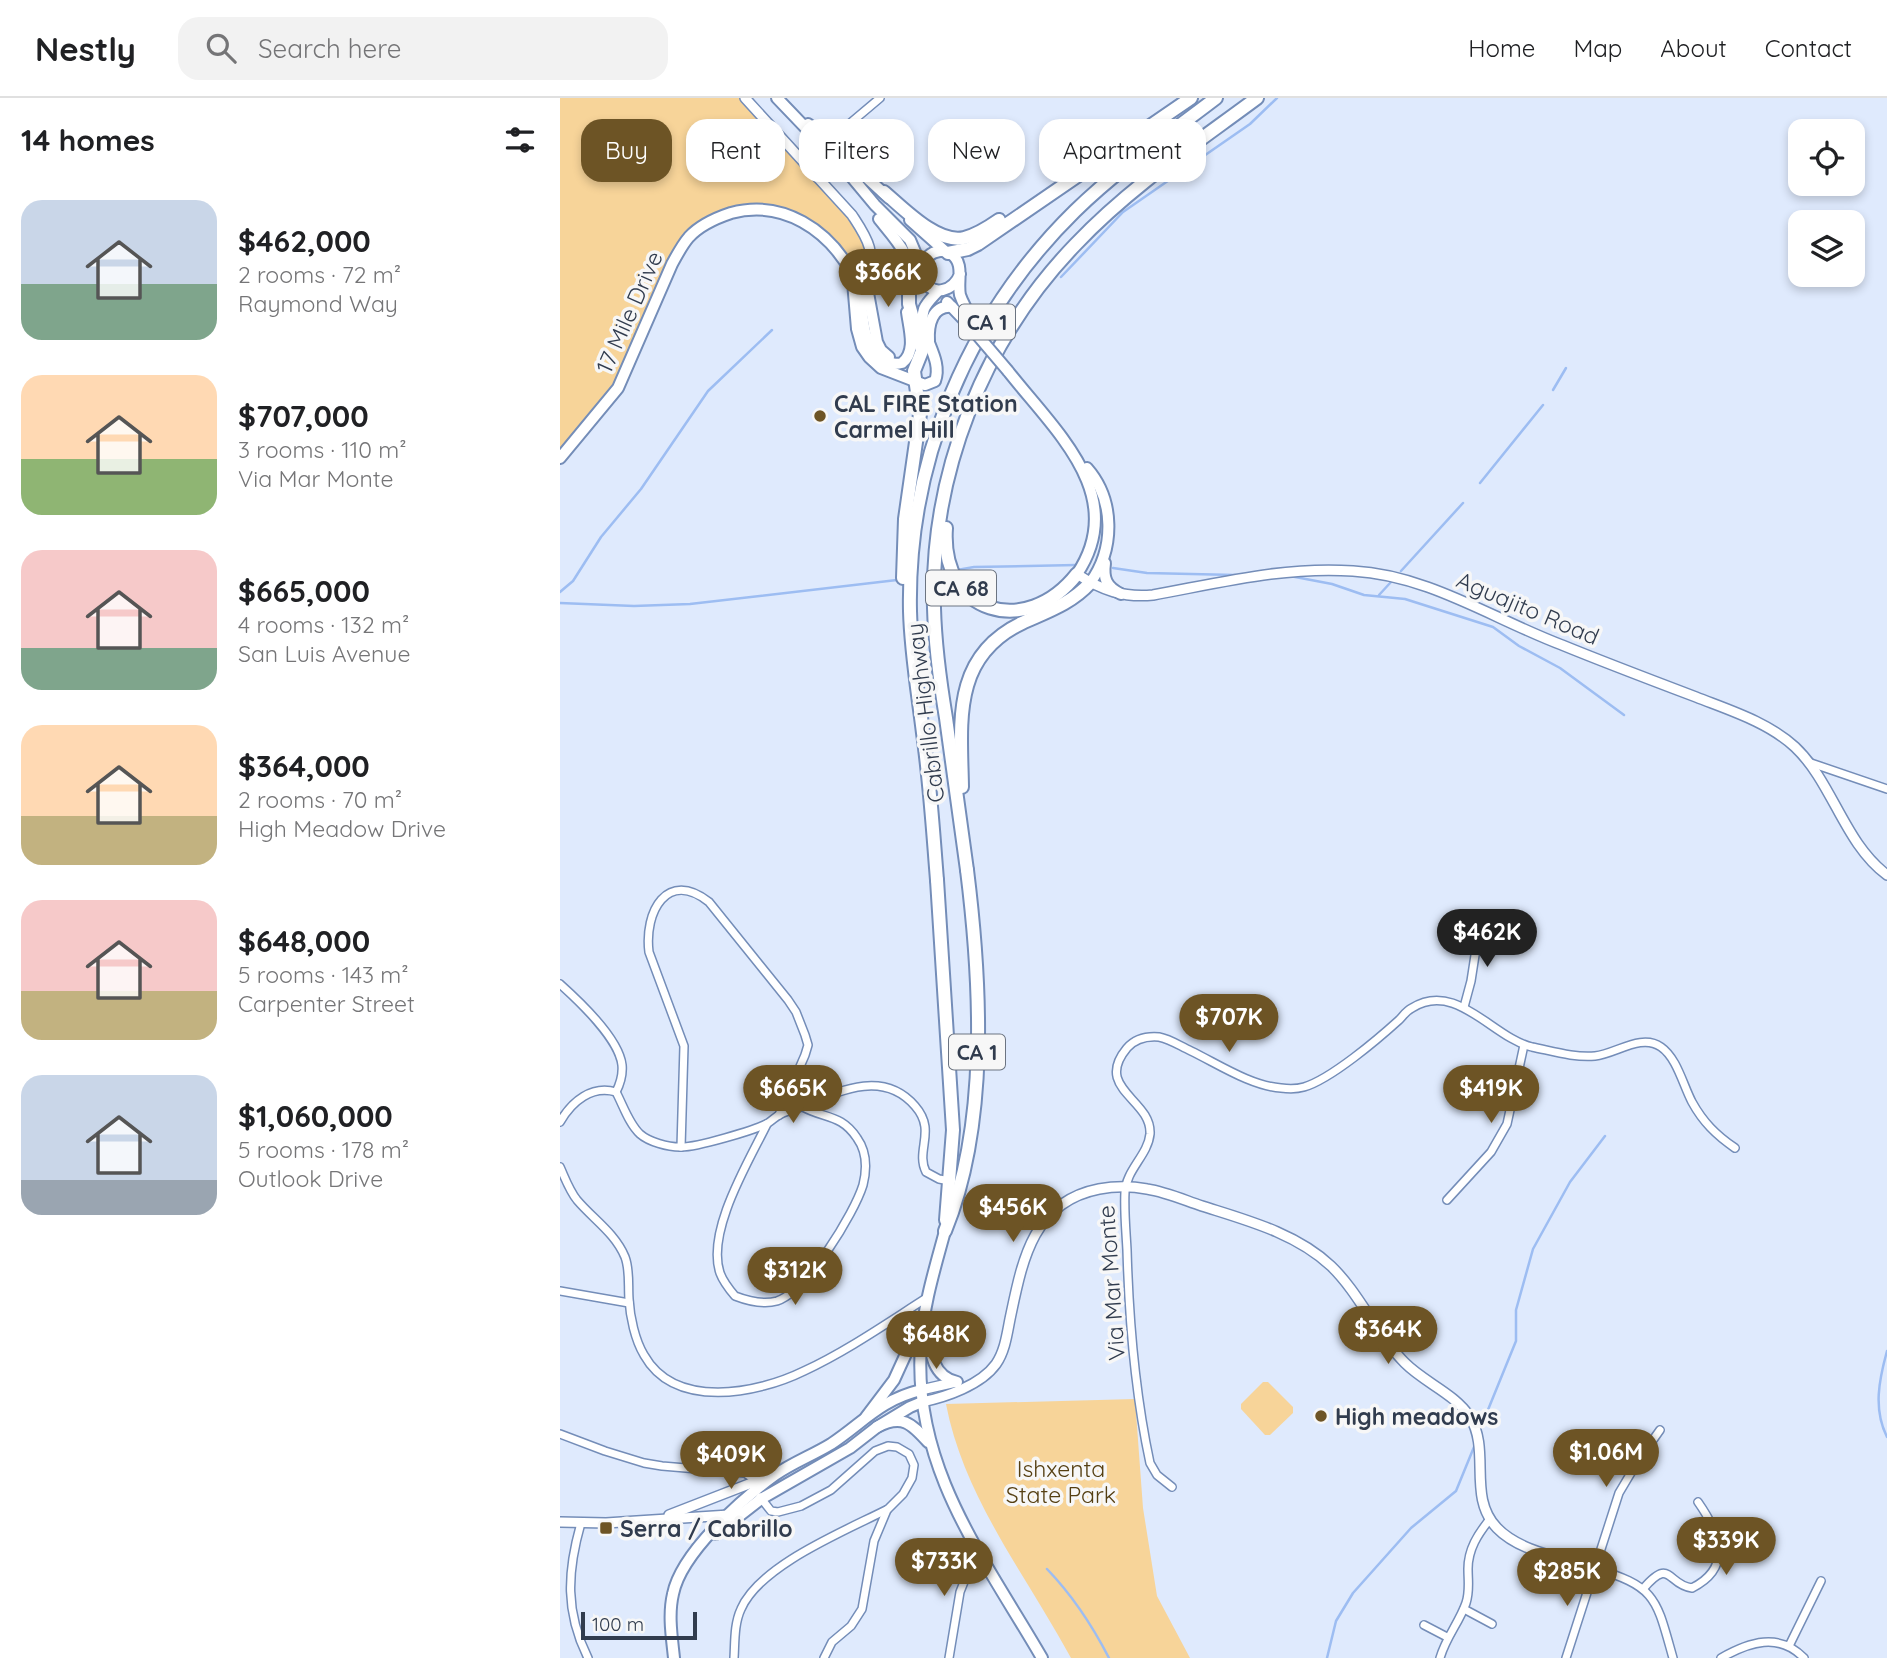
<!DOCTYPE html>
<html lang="en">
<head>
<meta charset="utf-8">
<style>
	:root { --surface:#fff; --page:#f2f2f2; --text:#202124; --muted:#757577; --line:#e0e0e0; --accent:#6d5425 }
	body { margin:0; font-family:Quicksand,sans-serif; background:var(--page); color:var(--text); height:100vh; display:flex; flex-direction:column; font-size:26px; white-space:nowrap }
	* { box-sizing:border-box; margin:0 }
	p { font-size:23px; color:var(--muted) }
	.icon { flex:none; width:38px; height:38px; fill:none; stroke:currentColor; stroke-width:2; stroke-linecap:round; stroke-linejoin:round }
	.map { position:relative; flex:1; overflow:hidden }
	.sheet { display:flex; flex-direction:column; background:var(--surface); width:560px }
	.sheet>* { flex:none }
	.top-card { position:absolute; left:21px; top:21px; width:665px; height:63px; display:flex; gap:14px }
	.fabs { position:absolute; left:1228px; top:21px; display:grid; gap:14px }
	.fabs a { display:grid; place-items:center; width:77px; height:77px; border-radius:14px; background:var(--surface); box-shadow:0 4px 10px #0003; font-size:35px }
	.scale { position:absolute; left:21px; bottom:18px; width:116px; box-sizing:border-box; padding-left:7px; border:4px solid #313c4e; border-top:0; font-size:19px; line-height:24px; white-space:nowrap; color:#313c4e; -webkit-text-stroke:5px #f7f7f7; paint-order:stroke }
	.price { position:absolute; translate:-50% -60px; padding:0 16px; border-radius:24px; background:var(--accent); color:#fff; font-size:23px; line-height:46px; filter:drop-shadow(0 2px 4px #0008) }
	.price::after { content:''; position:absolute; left:50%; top:42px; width:21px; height:16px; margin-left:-10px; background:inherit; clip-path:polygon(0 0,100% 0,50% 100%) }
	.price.selected { background:#222; color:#fff }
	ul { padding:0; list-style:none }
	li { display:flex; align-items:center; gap:21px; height:175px; padding:0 21px }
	li span { display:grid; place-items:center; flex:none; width:196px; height:140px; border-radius:21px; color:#555 }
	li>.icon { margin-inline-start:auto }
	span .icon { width:84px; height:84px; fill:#fffc; stroke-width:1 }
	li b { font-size:30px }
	h2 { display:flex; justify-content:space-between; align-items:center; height:84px; padding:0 21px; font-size:30px }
	.pill { padding:0 24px; border-radius:21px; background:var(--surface); box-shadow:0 4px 10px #0003; font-size:24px; line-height:63px }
	.pill.selected { background:var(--accent); color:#fff }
	header { display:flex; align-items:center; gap:42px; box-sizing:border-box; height:98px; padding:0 35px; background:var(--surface); border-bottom:2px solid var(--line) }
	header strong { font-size:33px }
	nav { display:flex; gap:38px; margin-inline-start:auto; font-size:24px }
	.search { width:490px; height:63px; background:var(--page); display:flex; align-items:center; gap:18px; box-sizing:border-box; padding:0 24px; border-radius:21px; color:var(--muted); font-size:26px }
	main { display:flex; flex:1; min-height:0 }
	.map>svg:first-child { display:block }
</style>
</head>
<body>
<header>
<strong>Nestly</strong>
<div class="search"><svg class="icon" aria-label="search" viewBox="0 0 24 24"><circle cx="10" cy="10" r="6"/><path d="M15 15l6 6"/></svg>Search here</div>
<nav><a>Home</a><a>Map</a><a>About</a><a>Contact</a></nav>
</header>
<main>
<section class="sheet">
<h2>14 homes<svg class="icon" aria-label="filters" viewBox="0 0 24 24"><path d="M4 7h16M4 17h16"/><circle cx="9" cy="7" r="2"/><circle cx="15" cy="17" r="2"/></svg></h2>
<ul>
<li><span style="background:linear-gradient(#c9d6e8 60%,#7fa58c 0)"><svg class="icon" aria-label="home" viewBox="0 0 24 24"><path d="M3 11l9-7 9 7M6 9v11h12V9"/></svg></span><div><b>$462,000</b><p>2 rooms · 72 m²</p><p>Raymond Way</p></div></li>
<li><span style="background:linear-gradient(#ffd9b3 60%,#8fb573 0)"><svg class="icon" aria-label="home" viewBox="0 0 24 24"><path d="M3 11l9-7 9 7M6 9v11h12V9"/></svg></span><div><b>$707,000</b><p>3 rooms · 110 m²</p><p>Via Mar Monte</p></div></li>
<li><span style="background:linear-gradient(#f6c9c9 70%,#7fa58c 0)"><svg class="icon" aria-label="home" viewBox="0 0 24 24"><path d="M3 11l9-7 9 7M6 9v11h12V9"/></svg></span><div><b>$665,000</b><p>4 rooms · 132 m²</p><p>San Luis Avenue</p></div></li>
<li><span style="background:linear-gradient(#ffd9b3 65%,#c2b280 0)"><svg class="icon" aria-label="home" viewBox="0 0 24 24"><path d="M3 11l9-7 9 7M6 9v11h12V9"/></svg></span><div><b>$364,000</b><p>2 rooms · 70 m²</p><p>High Meadow Drive</p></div></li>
<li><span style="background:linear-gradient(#f6c9c9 65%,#c2b280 0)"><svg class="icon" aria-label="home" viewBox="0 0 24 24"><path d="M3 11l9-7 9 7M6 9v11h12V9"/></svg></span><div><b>$648,000</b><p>5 rooms · 143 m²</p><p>Carpenter Street</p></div></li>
<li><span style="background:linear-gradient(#c9d6e8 75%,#9aa5b1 0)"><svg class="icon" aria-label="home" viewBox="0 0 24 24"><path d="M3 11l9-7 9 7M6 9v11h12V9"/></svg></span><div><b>$1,060,000</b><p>5 rooms · 178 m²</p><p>Outlook Drive</p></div></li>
</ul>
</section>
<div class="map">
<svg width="1327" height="1560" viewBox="0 0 1327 1560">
	<rect width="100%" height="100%" fill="#dfeafd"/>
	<g fill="#f7d499">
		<polygon points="0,0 185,0 292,117 310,162 293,177 282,160 240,122 178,113 130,138 69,268 0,360"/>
		<polygon points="703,1284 708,1284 733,1309 733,1315 710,1337 705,1337 681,1311 681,1306"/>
		<path d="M575 1301 583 1410 597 1498 630 1560H511C466 1477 404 1400 386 1306Z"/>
	</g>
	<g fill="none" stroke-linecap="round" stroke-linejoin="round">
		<g stroke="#9dbdf2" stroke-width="2.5">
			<polyline points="501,179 563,114 690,26 717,0"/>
			<polyline points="993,292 1006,270"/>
			<polyline points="920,385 983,307"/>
			<polyline points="553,470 587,475 675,477"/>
			<polyline points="397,472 414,469 516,467"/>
			<polyline points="841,473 903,405"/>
			<polyline points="730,478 772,486 804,497 845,501 933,529 959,548 1000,570 1064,617"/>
			<polyline points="0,494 13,483 41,439 81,391 148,293 212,232"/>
			<polyline points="819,497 831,484"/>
			<polyline points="0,505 74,508 130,506 337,482"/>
			<path d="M1327 1253C1319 1282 1313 1311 1327 1339"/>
			<polyline points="921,1329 956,1243 956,1212 973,1151 1010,1084 1045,1038"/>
			<path d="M487 1471C513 1498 532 1527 549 1560"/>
			<polyline points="767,1560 776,1523 793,1495 851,1430 896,1393 914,1349"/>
		</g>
		<defs>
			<g id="minor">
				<polyline points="269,43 320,0"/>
				<polyline points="1248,664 1327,691"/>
				<path d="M0 886C19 903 59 941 62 967 63 977 60 986 56 994"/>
				<polyline points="904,909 911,883 920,825"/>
				<path d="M56 994C63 1007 69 1026 80 1036 89 1044 108 1049 120 1049 134 1050 196 1032 208 1025 213 1022 216 1018 221 1016 229 1012 238 1011 246 1007 281 992 324 972 355 1008 377 1033 355 1052 366 1074L379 1081 390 1083"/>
				<path d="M0 1024C12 1003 32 987 56 994"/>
				<path d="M207 1026C189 1063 146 1133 160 1175 163 1183 169 1191 175 1198 188 1203 203 1207 217 1203 247 1193 294 1116 303 1087 307 1071 307 1054 297 1040 281 1016 265 1021 243 1009"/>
				<path d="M121 1049 124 948 89 854C84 814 107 771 149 804L228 902 236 914 245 937 248 947 245 957 219 1017"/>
				<path d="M0 1069C5 1080 9 1092 17 1102 33 1121 55 1135 65 1159 70 1172 68 1187 69 1201 70 1219 75 1242 84 1257 115 1312 197 1296 244 1273 287 1253 327 1225 368 1199"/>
				<polyline points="887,1102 931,1054 947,1026 964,947"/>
				<polyline points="0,1193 69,1205"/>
				<polyline points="0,1336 45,1353 84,1365 102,1368 185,1375 197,1383"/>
				<path d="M612 1389 597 1377 590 1365C575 1295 569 1223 567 1152 566 1133 564 1113 565 1094 566 1072 588 1057 590 1036 592 1001 533 991 567 950 575 941 587 938 599 939 610 941 620 948 631 953 658 966 691 988 721 990 729 991 737 991 744 989 771 981 818 941 839 922 843 918 846 913 852 910 896 882 933 940 972 949 992 953 1015 960 1035 958 1056 956 1081 935 1101 949 1117 960 1123 987 1132 1004 1143 1024 1156 1037 1175 1050"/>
				<path d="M21 1425C7 1474 5 1514 28 1560"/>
				<path d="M1034 1470C1097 1489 1096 1500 1113 1560"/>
				<path d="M1083 1491C1111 1458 1107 1487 1132 1490 1174 1469 1159 1434 1138 1404"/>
				<polyline points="904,1511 932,1526"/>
				<polyline points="864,1527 887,1539"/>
				<polyline points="1229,1548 1261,1483"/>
				<path d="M174 1560C175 1544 174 1526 181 1511 200 1467 285 1433 328 1411L343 1396 352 1380 354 1367 349 1356 337 1349 328 1348 315 1353 271 1392 241 1408 218 1414 211 1413 200 1399"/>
				<polyline points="264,1560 272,1544 291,1528 302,1511 314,1443 327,1412"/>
				<polyline points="389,1560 400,1494 417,1451"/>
				<path d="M880 1560C886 1539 899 1525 906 1505 910 1493 908 1483 908 1471 908 1451 918 1436 930 1421"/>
				<polyline points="1006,1560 1059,1395 1078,1363 1100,1332"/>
				<path d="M1161 1560C1189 1544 1219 1534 1244 1560"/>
			</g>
			<g id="tertiary">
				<path d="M185 0 292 117C303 134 323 161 299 175"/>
				<path d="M517 476C541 492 564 500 593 497 659 485 726 468 793 473 868 477 933 521 1002 547 1046 565 1091 582 1136 599 1169 612 1208 624 1235 649 1273 685 1284 745 1327 777"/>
				<polyline points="361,1292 396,1284"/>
				<path d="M362 1304C386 1299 421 1287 436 1266 445 1253 447 1236 450 1221 462 1164 472 1104 539 1091 555 1088 571 1088 587 1091 606 1094 624 1102 642 1108 686 1122 736 1135 771 1168 800 1196 816 1236 845 1265 865 1285 894 1295 910 1319 931 1353 907 1399 937 1430 960 1454 1003 1460 1034 1470"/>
				<polyline points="109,1417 207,1379"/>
				<polyline points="0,1424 46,1425 169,1417"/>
			</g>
			<g id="secondary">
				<polyline points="304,173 317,244 321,252 329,259"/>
				<path d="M293 184 297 231 302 249 309 259 321 270 365 287 375 283C384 259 356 235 364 211 367 204 373 199 378 193"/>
				<path d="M0 360 58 290 112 166C117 157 122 147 129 139 140 127 156 120 171 115 223 101 269 132 293 177 305 200 299 228 311 250 317 261 329 268 342 265 357 253 349 231 347 214"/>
				<polyline points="156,1436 201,1401 290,1350 317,1329 350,1309 362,1304"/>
				<path d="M114 1560C112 1540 108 1517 113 1496 121 1455 182 1401 215 1377 232 1365 253 1357 271 1346 304 1324 320 1302 361 1292"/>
			</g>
			<g id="primary">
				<polyline points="217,0 285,71 315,107 350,142 361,168"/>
				<polyline points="248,26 329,100"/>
				<path d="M319 121C335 141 355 160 350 188"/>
				<polyline points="350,122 386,154"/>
				<path d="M400 176C394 193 372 200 363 181 355 164 375 146 391 156 405 165 397 184 400 197 403 206 408 214 413 222"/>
				<polyline points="387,204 408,226"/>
				<path d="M369 243C368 227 372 207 392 209"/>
				<path d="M448 273C494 332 570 397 517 476"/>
				<path d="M527 370C555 402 555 451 530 485"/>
				<path d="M545 465C543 480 546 489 561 496"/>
				<path d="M385 1133C375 1170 363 1208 361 1247 352 1369 424 1460 482 1560"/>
				<path d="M367 1226C370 1249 370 1278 397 1284"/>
				<polyline points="306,1319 334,1282 360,1225"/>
				<path d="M317 1329C342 1316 351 1325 368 1344"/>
			</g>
			<g id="trunk">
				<polyline points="377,782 393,1032 386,1122"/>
				<path d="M385 1133C429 1026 421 884 407 772"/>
			</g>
			<g id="motorway">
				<path d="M324 94C343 110 377 146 404 140 417 137 429 129 439 122"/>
				<polyline points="388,155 408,151 418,146 631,0"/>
				<path d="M386 430C380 516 466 541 517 476"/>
				<polyline points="343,480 345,421 360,316 354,273 362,253 349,206 349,195"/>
				<path d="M402 689C401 625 391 559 462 525 486 514 511 506 530 485"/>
				<path d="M407 772C400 722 393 671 386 620 380 584 375 547 374 510 370 377 423 242 516 146 569 90 635 46 697 0"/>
				<path d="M377 782C373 733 370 684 363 635 358 594 351 554 350 513 347 363 408 218 515 113 558 71 609 36 656 0"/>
			</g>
		</defs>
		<use href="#minor" stroke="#748db8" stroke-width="10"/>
		<use href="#tertiary" stroke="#748db8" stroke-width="12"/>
		<use href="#secondary" stroke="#748db8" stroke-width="14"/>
		<use href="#primary" stroke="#748db8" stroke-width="14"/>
		<use href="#trunk" stroke="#748db8" stroke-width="16"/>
		<use href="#motorway" stroke="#748db8" stroke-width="16"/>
		<use href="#minor" stroke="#fff" stroke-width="7"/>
		<use href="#tertiary" stroke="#fff" stroke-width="9"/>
		<use href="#secondary" stroke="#fff" stroke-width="10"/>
		<use href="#primary" stroke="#fff" stroke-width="10"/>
		<use href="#trunk" stroke="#fff" stroke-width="12"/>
		<use href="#motorway" stroke="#fff" stroke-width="12"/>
		<defs>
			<polyline id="primary-bridge" points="408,226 448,273"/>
		</defs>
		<use href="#primary-bridge" stroke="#748db8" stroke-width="14" stroke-linecap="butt"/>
		<use href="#primary-bridge" stroke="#fff" stroke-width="10"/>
	</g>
	<g fill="#6d5425" stroke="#f7f7f7" stroke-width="2.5">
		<circle cx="260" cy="318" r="7"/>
		<circle cx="761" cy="1318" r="7"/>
		<rect x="39" y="1423" width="14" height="14" rx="3.5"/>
	</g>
	<g text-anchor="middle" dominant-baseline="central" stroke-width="7" stroke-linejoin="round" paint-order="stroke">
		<g fill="#f7f7f7" stroke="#6c7481" stroke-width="2">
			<rect x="399" y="206.5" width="56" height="35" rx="5"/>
			<rect x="366" y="472.5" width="70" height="35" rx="5"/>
			<rect x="389" y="936.5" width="56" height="35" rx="5"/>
		</g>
		<g font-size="21" font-weight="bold" fill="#313c4e">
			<text x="427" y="224">CA 1</text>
			<text x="401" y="490">CA 68</text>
			<text x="417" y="954">CA 1</text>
		</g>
		<g font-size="23" fill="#313c4e" stroke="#f7f7f7">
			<text transform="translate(69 214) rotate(-66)">17 Mile Drive</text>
			<text transform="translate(968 510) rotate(23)">Aguajito Road</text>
			<text transform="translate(365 615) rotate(-97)">Cabrillo Highway</text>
			<text transform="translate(551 1185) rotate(-94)">Via Mar Monte</text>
		</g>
		<g font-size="23" font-weight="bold" fill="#313c4e" stroke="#f7f7f7" text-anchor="start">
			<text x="274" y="305">CAL FIRE Station<tspan x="274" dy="26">Carmel Hill</tspan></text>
			<text x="775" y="1318">High meadows</text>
			<text x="60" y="1430">Serra / Cabrillo</text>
		</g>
		<g font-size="23" fill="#553f12" stroke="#f7f7f7">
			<text x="501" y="1370">Ishxenta<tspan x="501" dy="26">State Park</tspan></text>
		</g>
	</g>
</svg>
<div class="fabs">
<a><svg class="icon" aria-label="locate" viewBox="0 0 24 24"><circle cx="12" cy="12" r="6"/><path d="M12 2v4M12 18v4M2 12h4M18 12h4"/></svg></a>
<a><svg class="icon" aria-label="layers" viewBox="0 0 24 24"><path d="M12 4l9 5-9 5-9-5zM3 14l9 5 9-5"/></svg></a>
</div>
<div class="scale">100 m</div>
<b class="price" style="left:328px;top:211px">$366K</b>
<b class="price selected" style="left:927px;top:871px">$462K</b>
<b class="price" style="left:669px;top:956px">$707K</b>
<b class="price" style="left:233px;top:1027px">$665K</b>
<b class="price" style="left:931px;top:1027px">$419K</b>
<b class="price" style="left:453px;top:1146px">$456K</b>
<b class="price" style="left:235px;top:1209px">$312K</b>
<b class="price" style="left:828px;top:1268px">$364K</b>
<b class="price" style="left:376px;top:1273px">$648K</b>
<b class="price" style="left:1046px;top:1391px">$1.06M</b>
<b class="price" style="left:171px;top:1393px">$409K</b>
<b class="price" style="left:1166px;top:1479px">$339K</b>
<b class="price" style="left:384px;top:1500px">$733K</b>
<b class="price" style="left:1007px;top:1510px">$285K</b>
<div class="top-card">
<a class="pill selected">Buy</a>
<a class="pill">Rent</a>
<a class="pill">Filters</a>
<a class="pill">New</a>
<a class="pill">Apartment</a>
</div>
</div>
</main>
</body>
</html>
